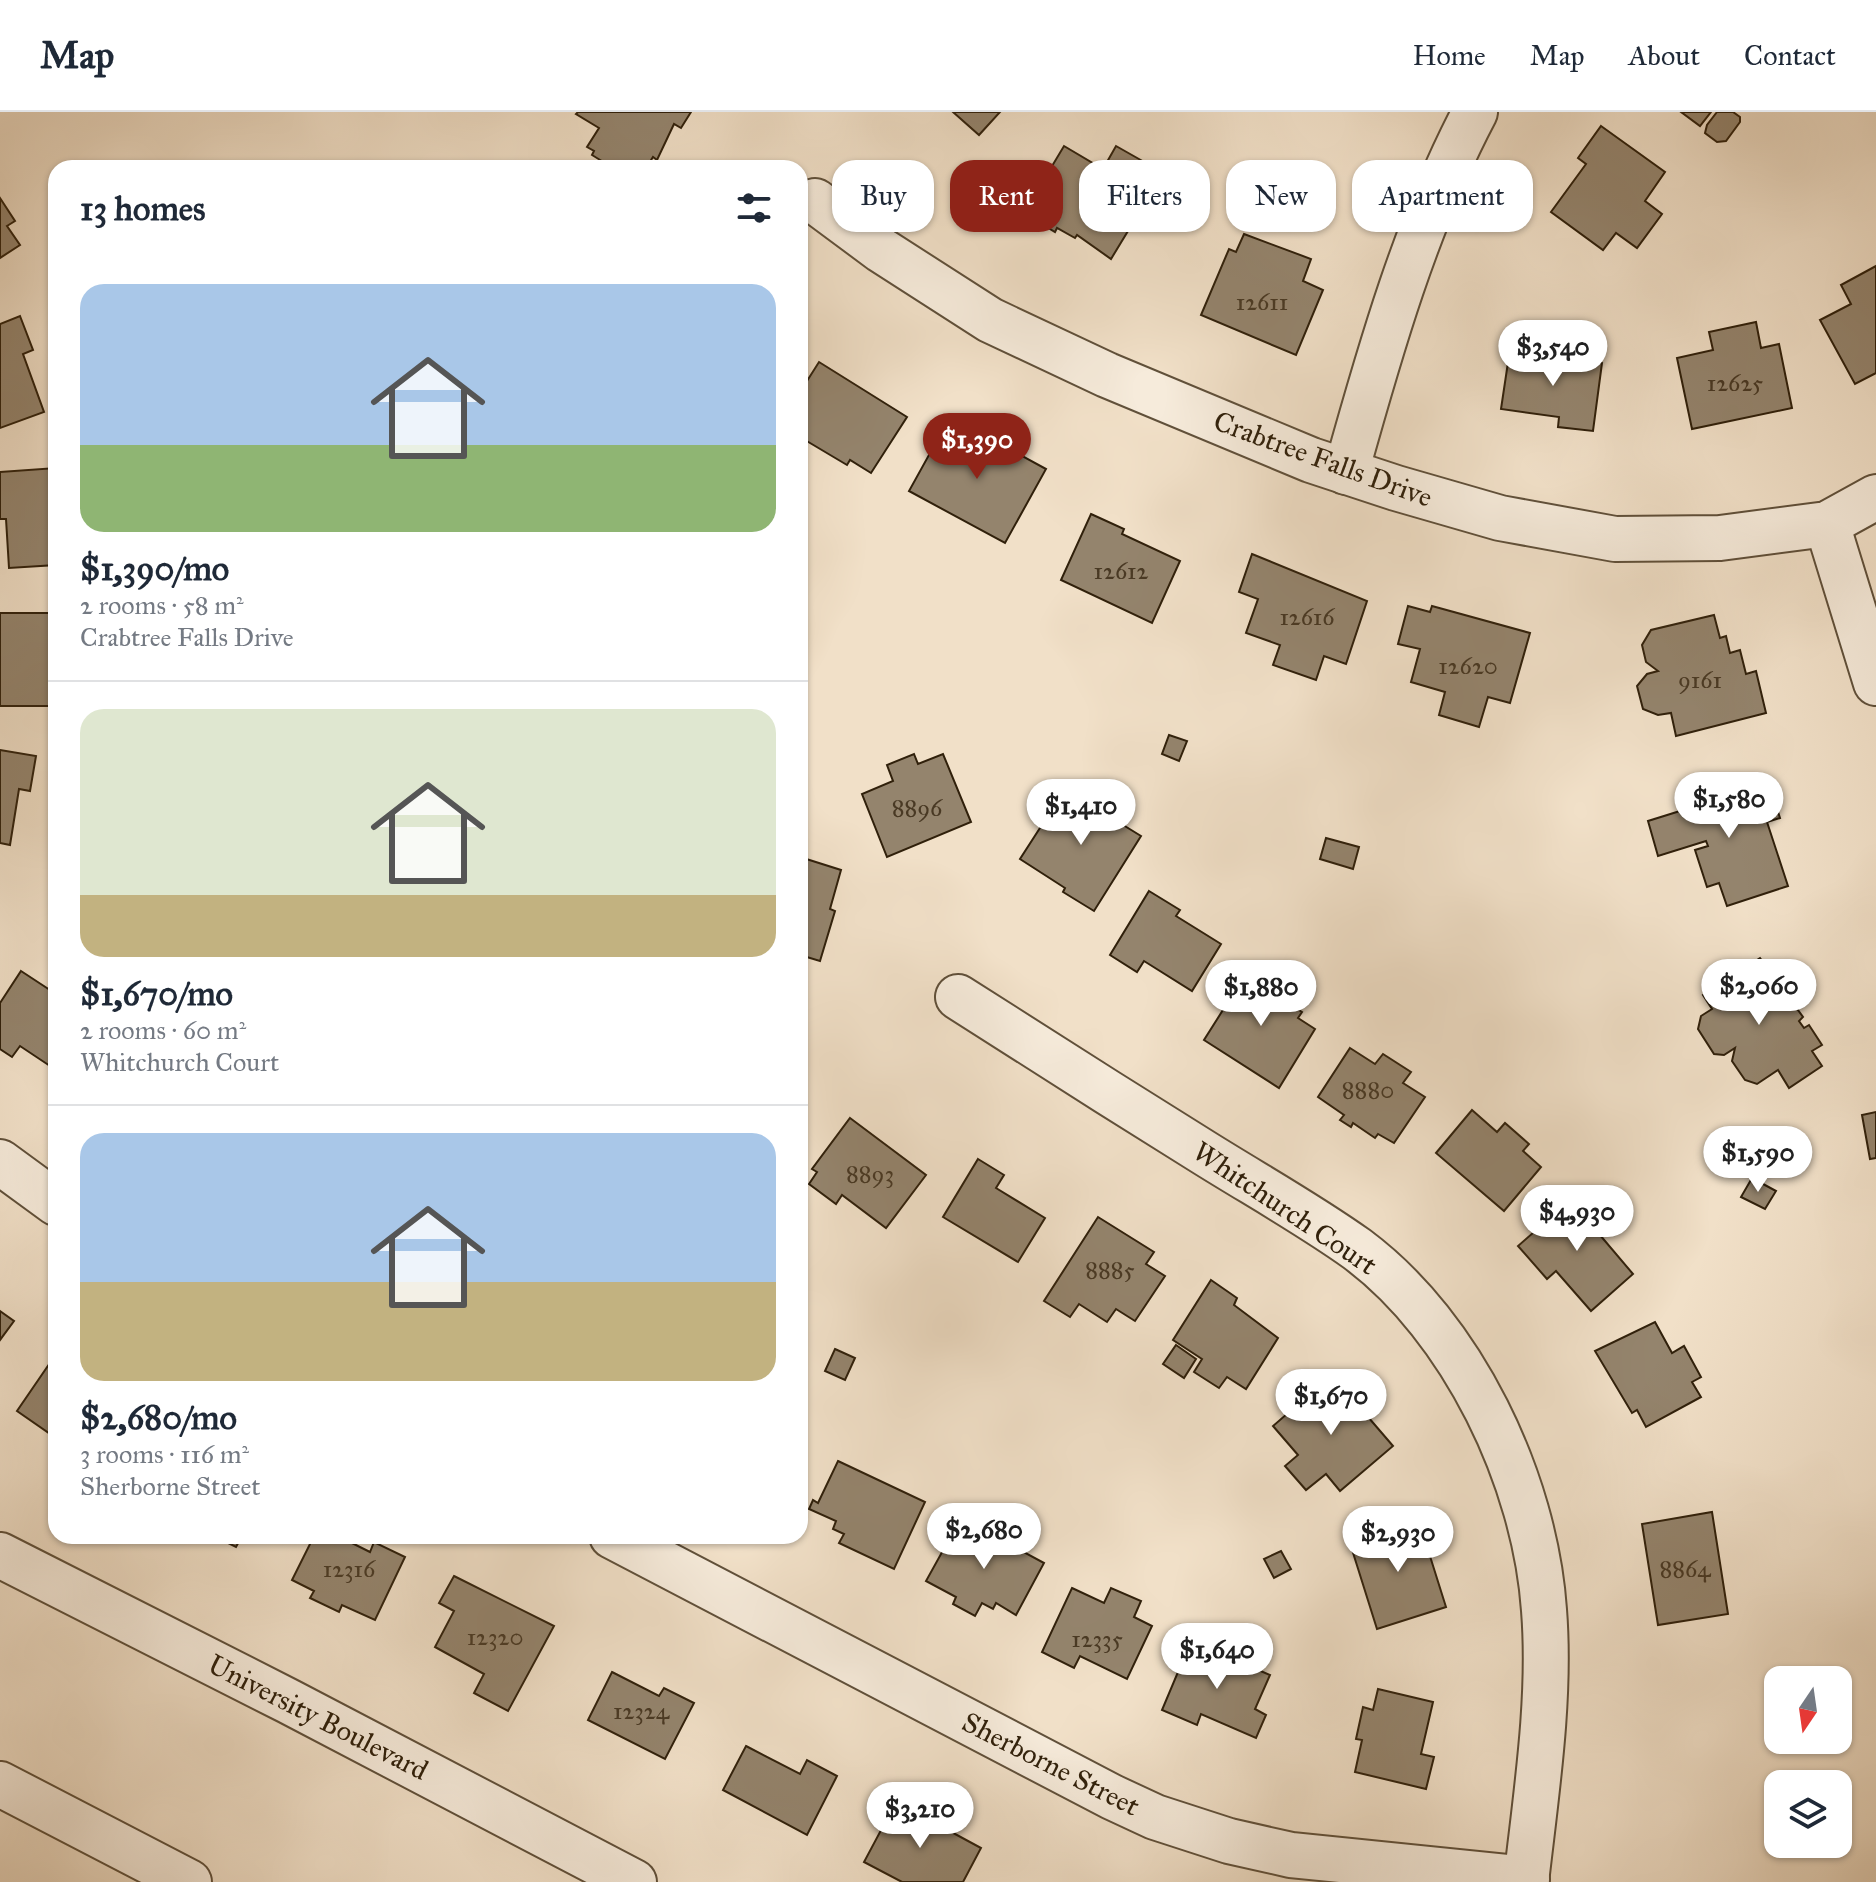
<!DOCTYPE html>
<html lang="en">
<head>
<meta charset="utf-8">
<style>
	:root { --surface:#fff; --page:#f2f2f3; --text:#1f2937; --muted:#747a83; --line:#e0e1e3; --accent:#8f2418 }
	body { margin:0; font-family:"IM FELL Great Primer",serif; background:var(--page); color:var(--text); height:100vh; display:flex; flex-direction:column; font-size:30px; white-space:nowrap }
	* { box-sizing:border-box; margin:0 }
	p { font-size:26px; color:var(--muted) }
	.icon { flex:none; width:44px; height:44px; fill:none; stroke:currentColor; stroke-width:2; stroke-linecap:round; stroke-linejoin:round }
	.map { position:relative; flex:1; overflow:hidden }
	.sheet { position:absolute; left:48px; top:48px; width:760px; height:1384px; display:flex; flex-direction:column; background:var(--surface); border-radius:24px; box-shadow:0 2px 6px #0004 }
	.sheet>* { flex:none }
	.top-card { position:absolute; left:832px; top:48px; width:760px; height:72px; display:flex; gap:16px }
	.needle { width:52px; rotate:193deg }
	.fabs { position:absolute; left:1764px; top:1554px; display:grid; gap:16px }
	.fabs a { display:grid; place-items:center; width:88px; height:88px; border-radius:16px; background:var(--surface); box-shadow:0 2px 6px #0004; font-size:40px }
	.price { position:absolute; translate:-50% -68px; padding:0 18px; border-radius:28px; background:#fff; color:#222; font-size:26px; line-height:52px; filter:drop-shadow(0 2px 4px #0008) }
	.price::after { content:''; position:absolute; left:50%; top:48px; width:24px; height:18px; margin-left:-12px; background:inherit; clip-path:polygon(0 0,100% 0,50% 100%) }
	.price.current { background:var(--accent); color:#fff }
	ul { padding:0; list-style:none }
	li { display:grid; align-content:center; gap:16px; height:424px; padding:0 32px }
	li+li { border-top:2px solid var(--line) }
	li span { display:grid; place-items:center; height:248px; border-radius:24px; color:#555 }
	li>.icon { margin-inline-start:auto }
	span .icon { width:144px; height:144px; fill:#fffc; stroke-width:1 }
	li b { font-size:34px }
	h2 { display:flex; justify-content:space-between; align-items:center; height:96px; padding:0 32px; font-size:34px }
	.chip { padding:0 28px; border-radius:24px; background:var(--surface); box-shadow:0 2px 6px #0004; font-size:28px; line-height:72px }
	.chip.current { background:var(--accent); color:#fff }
	header { display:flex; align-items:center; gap:48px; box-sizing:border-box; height:112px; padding:0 40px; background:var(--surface); border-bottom:2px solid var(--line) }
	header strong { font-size:38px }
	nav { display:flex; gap:44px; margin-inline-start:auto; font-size:28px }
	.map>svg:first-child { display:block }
</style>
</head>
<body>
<header>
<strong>Map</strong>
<nav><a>Home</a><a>Map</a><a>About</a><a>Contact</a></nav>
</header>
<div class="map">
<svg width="1876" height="1770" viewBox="0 0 1876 1770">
	<rect width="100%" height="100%" fill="#f1e0c8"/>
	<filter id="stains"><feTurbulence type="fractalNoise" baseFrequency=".0025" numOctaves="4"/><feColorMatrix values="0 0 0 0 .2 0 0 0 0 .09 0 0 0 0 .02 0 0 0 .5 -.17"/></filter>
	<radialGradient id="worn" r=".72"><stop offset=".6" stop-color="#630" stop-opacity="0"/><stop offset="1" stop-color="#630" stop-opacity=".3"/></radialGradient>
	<g fill="#94846d" stroke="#30200b" stroke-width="2">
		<polygon points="578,0 691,0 681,16 674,12 657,48 653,45 646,56 602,56 605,51 592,43 594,39 587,35 599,16 576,2"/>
		<polygon points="953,0 1000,0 979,23"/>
		<polygon points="1681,0 1711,0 1700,14"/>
		<polygon points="1717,0 1733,0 1740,5 1740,10 1726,29 1717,30 1705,21 1707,13"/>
		<polygon points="1601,14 1665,60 1645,89 1662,102 1637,136 1616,121 1603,138 1551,100 1586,52 1578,46"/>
		<polygon points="1064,34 1103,57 1116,34 1146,51 1131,76 1148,86 1111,147 1077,123 1075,126 1057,116 1055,120 1024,101"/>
		<polygon points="0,86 15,109 7,114 20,133 0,146"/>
		<polygon points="1244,122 1311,147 1303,169 1323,178 1296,243 1201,203 1229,137 1236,140"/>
		<polygon points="1876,154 1876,261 1855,272 1820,208 1851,192 1841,173"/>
		<polygon points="20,204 33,238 23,242 44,300 0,316 0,212"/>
		<polygon points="1756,210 1761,236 1779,232 1792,296 1692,317 1677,246 1713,238 1709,220"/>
		<polygon points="1510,237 1602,251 1593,319 1558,315 1559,305 1501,297"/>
		<polygon points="819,250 907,305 871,361 850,348 847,353 800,325 800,280"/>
		<polygon points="950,305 986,324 981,332 1000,342 1004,334 1046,357 1005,431 909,379"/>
		<polygon points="56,356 56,453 9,456 6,407 0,407 0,360"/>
		<polygon points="1091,402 1124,417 1122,422 1180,449 1152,511 1061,468"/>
		<polygon points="1252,442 1367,489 1346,552 1324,544 1316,568 1273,553 1280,533 1246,521 1258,487 1239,480"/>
		<polygon points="1408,494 1430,500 1432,494 1530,521 1510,591 1488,585 1479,615 1439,603 1445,580 1411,570 1420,537 1398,532"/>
		<polygon points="0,501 56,501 56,534 50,534 51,594 0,594"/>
		<polygon points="1714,503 1720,526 1726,524 1730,541 1740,538 1746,562 1756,559 1766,601 1676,624 1671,601 1658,603 1643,597 1637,574 1647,562 1658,559 1646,550 1642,533 1651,518"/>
		<polygon points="1169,623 1187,629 1179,649 1162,642"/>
		<polygon points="0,638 36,644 30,679 19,677 10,733 0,731"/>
		<polygon points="914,642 918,652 943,642 971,710 887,745 862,682 893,669 887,653"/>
		<polygon points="1767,665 1780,706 1767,710 1788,774 1727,794 1719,771 1707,775 1695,738 1708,734 1706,729 1658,744 1648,709 1696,694 1695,688"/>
		<polygon points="1067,674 1085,685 1088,681 1119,701 1115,708 1141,724 1094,799 1063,780 1065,776 1020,747"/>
		<polygon points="1326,726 1359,735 1353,757 1320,747"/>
		<polygon points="800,745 841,758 830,797 835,799 820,849 800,843"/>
		<polygon points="1149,779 1180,798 1176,804 1221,832 1192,879 1144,849 1137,860 1110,843"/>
		<polygon points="1760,846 1803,905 1799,909 1804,916 1809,913 1822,933 1812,939 1822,954 1789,976 1778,958 1757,972 1745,968 1732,949 1735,936 1724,943 1714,942 1698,917 1701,904 1712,897 1703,883"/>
		<polygon points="1252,852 1282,871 1274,883 1302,900 1298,906 1315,917 1279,976 1204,928"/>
		<polygon points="21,859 56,882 56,958 20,934 12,945 0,937 0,891"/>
		<polygon points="1350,936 1375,952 1383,942 1411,960 1403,971 1425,985 1394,1031 1378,1022 1375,1026 1353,1011 1351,1015 1340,1008 1344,1003 1318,985"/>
		<polygon points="1472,998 1497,1020 1505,1011 1529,1032 1523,1039 1541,1055 1504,1099 1436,1041"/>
		<polygon points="1876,1000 1876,1046 1870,1047 1862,1003"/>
		<polygon points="850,1006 926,1063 886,1116 842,1083 836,1092 809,1072 817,1060 812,1057"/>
		<polygon points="978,1047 1004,1063 996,1076 1045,1106 1018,1150 943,1105"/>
		<polygon points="1752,1066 1776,1079 1765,1097 1741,1085"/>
		<polygon points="1580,1080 1604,1107 1594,1116 1633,1162 1591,1199 1556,1159 1547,1167 1518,1134"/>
		<polygon points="1098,1105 1154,1140 1146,1152 1165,1164 1135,1209 1116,1197 1107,1210 1079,1192 1070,1205 1044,1189"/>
		<polygon points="1211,1168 1237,1186 1234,1193 1278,1226 1246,1277 1227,1265 1219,1276 1194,1260 1202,1247 1173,1228"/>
		<polygon points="0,1199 14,1209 0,1228"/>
		<polygon points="1655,1210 1672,1241 1684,1234 1701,1265 1692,1270 1701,1285 1646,1315 1637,1298 1632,1301 1595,1239"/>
		<polygon points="1176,1233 1196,1247 1184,1266 1163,1252"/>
		<polygon points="835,1237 855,1246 845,1268 825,1259"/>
		<polygon points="54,1245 56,1246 56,1326 17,1299"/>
		<polygon points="1332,1263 1393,1334 1340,1379 1326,1362 1306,1378 1285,1354 1298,1343 1273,1314"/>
		<polygon points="838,1349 925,1390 894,1457 839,1431 844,1422 833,1417 836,1409 809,1397 813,1388 818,1391"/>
		<polygon points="1712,1400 1728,1502 1658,1513 1642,1412"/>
		<polygon points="961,1406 1044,1451 1016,1503 996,1491 993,1497 982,1491 975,1504 953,1492 956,1485 926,1469"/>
		<polygon points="1418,1406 1446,1495 1377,1517 1349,1428"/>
		<polygon points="214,1424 242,1424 236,1435"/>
		<polygon points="314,1424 338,1424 370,1440 374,1430 405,1445 375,1508 342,1493 339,1500 310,1486 314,1479 292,1468"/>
		<polygon points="1281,1439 1291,1457 1274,1466 1264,1447"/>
		<polygon points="454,1464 554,1514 508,1599 474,1581 484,1562 435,1535 454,1499 439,1491"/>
		<polygon points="1072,1476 1104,1491 1111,1476 1141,1489 1134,1505 1152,1514 1127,1567 1080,1544 1074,1556 1042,1540"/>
		<polygon points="1191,1529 1270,1563 1255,1597 1266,1603 1256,1626 1201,1602 1197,1613 1162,1598"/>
		<polygon points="612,1560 659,1584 664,1576 694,1591 665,1647 588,1608"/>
		<polygon points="1378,1577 1433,1590 1421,1642 1434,1645 1426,1677 1355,1660 1362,1628 1356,1627 1363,1595 1373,1598"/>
		<polygon points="746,1634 800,1662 807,1648 837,1664 807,1723 723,1678"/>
		<polygon points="896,1690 981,1736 963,1770 902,1770 864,1750"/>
	</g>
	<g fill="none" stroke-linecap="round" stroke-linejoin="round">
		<defs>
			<g id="minor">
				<polyline points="815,89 881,138 990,208 1107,263 1311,348 1396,376 1500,406 1615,427 1720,426 1827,412 1876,385"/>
				<path d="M1346 360C1380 238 1416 112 1475 0"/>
				<polyline points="1827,412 1876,571"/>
				<path d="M958 885C1039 937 1121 989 1203 1040 1254 1072 1308 1102 1357 1137 1463 1216 1535 1368 1544 1498 1551 1587 1536 1682 1526 1770"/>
				<polyline points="0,1050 56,1091"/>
				<polyline points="612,1424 1112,1685 1155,1705 1229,1729 1291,1743 1527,1767"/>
				<polyline points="0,1443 288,1589 634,1770"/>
				<polyline points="0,1672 189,1770"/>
			</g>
		</defs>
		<use href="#minor" stroke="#60503a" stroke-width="48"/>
		<use href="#minor" stroke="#f6ebdb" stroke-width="44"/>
	</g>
	<g text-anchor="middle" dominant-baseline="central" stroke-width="7" stroke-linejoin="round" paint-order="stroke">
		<g font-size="24" fill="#493924">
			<text x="1262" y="190">12611</text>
			<text x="1735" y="271">12625</text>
			<text x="1121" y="459">12612</text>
			<text x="1307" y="505">12616</text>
			<text x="1468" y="554">12620</text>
			<text x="1700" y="568">9161</text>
			<text x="917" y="696">8896</text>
			<text x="1368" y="978">8880</text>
			<text x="870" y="1062">8893</text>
			<text x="1110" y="1158">8885</text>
			<text x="349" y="1457">12316</text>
			<text x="1685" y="1457">8864</text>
			<text x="495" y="1525">12320</text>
			<text x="1097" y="1527">12335</text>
			<text x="641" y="1599">12324</text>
		</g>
		<g font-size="28" fill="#30200b" stroke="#f6ebdb">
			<text transform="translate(1323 347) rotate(20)">Crabtree Falls Drive</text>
			<text transform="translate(1285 1096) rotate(34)">Whitchurch Court</text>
			<text transform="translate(318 1605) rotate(27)">University Boulevard</text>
			<text transform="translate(1051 1652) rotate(27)">Sherborne Street</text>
		</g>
	</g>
	<rect width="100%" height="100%" filter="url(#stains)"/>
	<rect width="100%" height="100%" fill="url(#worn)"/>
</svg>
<div class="fabs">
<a><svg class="needle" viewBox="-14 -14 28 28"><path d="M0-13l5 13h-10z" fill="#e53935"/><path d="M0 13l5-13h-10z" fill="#747a83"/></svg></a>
<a><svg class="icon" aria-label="layers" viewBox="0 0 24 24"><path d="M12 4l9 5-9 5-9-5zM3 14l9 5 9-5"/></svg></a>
</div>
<b class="price" style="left:1553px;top:276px">$3,540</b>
<b class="price current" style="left:977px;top:369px">$1,390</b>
<b class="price" style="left:1729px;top:728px">$1,580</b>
<b class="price" style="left:1081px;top:735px">$1,410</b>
<b class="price" style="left:1759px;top:915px">$2,060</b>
<b class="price" style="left:1261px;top:916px">$1,880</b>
<b class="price" style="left:1758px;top:1082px">$1,590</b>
<b class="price" style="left:1577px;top:1141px">$4,930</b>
<b class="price" style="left:1331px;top:1325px">$1,670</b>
<b class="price" style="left:984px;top:1459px">$2,680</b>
<b class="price" style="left:1398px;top:1462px">$2,930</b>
<b class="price" style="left:1217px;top:1579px">$1,640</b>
<b class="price" style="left:920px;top:1738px">$3,210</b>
<div class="top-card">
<a class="chip">Buy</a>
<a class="chip current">Rent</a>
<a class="chip">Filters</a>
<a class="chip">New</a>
<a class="chip">Apartment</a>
</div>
<section class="sheet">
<h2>13 homes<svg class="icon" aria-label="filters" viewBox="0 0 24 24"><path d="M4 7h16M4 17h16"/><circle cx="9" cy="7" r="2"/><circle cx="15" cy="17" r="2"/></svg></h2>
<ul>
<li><span style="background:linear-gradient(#a9c7e8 65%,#8fb573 0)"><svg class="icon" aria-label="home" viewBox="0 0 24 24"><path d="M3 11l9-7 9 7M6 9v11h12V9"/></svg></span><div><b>$1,390/mo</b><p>2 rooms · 58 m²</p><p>Crabtree Falls Drive</p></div></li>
<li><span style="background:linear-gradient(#dfe7d0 75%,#c2b280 0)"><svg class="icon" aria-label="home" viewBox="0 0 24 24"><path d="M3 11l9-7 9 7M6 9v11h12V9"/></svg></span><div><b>$1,670/mo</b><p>2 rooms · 60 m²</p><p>Whitchurch Court</p></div></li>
<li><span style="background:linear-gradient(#a9c7e8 60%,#c2b280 0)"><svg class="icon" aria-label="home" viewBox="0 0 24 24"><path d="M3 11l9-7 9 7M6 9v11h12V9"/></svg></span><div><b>$2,680/mo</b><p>3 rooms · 116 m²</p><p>Sherborne Street</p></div></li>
</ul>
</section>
</div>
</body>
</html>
